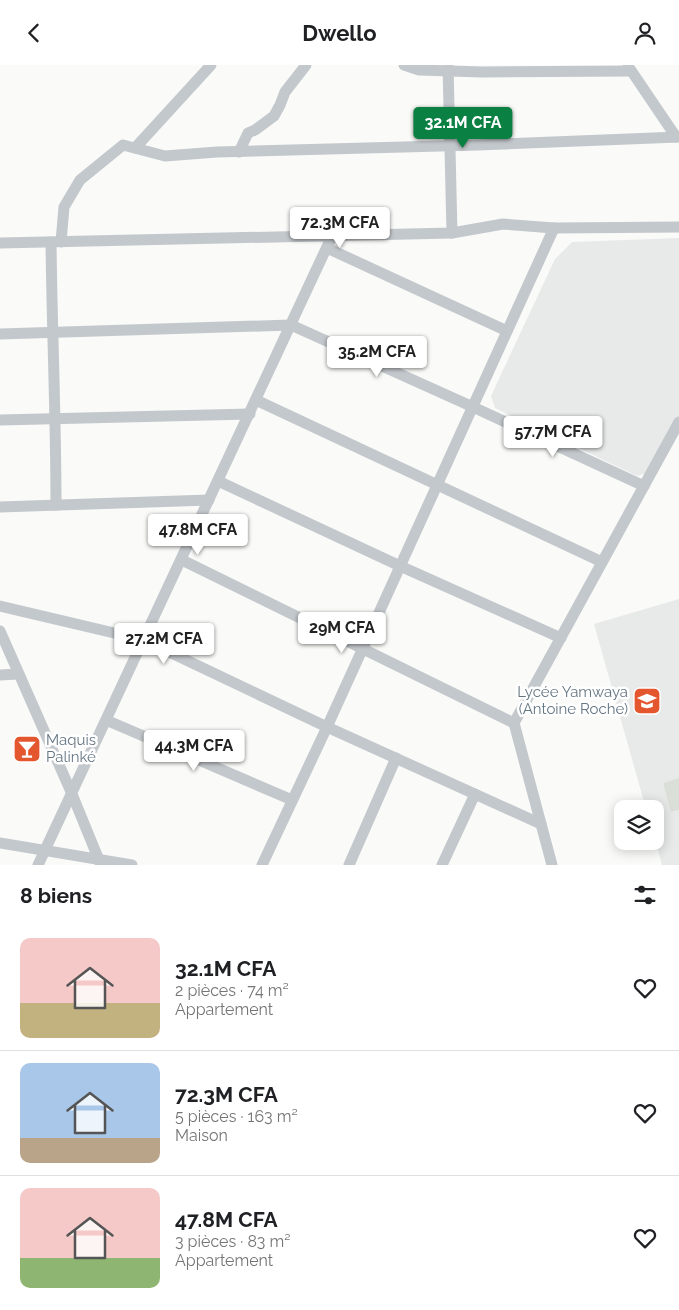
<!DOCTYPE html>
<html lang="fr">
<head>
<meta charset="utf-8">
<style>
	:root { --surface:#fff; --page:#f2f2f2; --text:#202124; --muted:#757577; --line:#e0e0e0; --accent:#0b8043 }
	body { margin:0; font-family:Raleway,sans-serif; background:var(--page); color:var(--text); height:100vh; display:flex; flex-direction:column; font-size:19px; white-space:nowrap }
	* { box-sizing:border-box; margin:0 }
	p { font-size:16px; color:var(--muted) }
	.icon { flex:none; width:28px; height:28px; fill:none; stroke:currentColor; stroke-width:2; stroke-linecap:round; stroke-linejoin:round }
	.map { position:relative; height:800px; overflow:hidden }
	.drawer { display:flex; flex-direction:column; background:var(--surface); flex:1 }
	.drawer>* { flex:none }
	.buttons { position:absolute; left:614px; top:735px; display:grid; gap:10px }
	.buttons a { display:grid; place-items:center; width:50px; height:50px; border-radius:10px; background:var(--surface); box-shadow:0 2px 12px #0003; font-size:25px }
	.price { position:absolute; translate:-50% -42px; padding:0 11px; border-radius:5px; background:#fff; color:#222; font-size:16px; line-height:32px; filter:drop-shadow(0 1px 2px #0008) }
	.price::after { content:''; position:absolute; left:50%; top:30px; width:15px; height:11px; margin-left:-8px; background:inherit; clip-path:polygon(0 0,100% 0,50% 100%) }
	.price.on { background:var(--accent); color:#fff }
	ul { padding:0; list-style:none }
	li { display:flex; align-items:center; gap:15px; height:125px; padding:0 20px }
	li+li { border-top:1px solid var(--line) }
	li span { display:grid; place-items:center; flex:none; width:140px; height:100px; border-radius:10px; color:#555 }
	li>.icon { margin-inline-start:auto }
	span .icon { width:60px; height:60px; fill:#fffc; stroke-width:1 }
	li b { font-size:21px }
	h2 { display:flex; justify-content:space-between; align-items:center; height:60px; padding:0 20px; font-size:21px }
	header { display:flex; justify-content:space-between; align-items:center; height:65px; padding:0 20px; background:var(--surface); font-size:22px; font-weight:700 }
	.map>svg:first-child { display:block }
</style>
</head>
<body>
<header><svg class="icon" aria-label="back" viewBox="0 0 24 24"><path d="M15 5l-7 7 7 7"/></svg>Dwello<svg class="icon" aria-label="person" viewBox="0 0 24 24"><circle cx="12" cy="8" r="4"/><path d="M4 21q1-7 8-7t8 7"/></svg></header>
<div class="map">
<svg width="679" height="800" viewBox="0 0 679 800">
	<rect width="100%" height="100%" fill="#fafaf8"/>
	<g fill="#e8e9e9">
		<polygon points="679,173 679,352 648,408 637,411 495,343 491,331 555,194 572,177"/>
		<polygon points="679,534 679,713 663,718 672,747 679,745 679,800 662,800 655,775 655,744 646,744 594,559"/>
	</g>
	<polygon fill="#dadfd7" points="679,713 679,745 671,747 663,718"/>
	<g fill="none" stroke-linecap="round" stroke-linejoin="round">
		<g stroke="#c3c8cc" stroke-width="11">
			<polyline points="404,0 419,5 482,7 631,6"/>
			<polyline points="448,0 452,168"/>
			<polyline points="628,1 676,72"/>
			<polyline points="135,83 211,0"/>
			<polyline points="239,87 248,68 255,65 274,51 280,40 285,27 306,0"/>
			<path d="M51 177C52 265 56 353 56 440"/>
			<polyline points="61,177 64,142 80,115 123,80 165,91 217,87 478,80 679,72"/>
			<polyline points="0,178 452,168 503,159 554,163 679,162"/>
			<polyline points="327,183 507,266"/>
			<polyline points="0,269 291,260 473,342 644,421"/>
			<polyline points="256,335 602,497"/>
			<polyline points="0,355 250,349"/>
			<polyline points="218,416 400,501 561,573"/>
			<polyline points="0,442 209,435"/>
			<polyline points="182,495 514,658"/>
			<polyline points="0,541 144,575 327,662 541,759"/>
			<polyline points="0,566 72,729 101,800"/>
			<polyline points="0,610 18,609"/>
			<polyline points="106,655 292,735"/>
			<polyline points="0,778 132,800"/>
			<polyline points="38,800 332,171"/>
			<polyline points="262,800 327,662 554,163"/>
			<polyline points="349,800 396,693"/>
			<polyline points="442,800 475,729"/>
			<polyline points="552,800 514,658 679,357"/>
		</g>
	</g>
	<defs>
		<symbol id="school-square" viewBox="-11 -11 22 22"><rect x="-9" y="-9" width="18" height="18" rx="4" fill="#e4572e" stroke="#fff"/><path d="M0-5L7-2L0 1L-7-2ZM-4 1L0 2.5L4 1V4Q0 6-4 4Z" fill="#fff"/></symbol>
		<symbol id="bar-square" viewBox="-11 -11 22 22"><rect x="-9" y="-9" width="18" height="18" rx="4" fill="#e4572e" stroke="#fff"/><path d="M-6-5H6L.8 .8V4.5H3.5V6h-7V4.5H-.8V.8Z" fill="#fff"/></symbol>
	</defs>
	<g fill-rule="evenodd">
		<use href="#school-square" x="631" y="620" width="32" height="32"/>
		<use href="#bar-square" x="11" y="668" width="32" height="32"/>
	</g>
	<g text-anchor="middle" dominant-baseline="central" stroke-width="5" stroke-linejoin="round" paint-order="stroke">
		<g font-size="15" fill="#657683" stroke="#fff" text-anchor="end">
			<text x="628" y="627">Lycée Yamwaya<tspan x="628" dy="17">(Antoine Roche)</tspan></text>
			<text x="46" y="675" text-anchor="start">Maquis<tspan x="46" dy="17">Palinké</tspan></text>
		</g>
	</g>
</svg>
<div class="buttons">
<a><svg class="icon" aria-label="layers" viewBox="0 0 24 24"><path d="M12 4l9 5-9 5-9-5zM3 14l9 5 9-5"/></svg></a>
</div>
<b class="price on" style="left:463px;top:84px">32.1M CFA</b>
<b class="price" style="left:340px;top:184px">72.3M CFA</b>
<b class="price" style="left:377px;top:313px">35.2M CFA</b>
<b class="price" style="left:553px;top:393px">57.7M CFA</b>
<b class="price" style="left:198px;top:491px">47.8M CFA</b>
<b class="price" style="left:342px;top:589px">29M CFA</b>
<b class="price" style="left:164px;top:600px">27.2M CFA</b>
<b class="price" style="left:194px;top:707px">44.3M CFA</b>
</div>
<section class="drawer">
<h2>8 biens<svg class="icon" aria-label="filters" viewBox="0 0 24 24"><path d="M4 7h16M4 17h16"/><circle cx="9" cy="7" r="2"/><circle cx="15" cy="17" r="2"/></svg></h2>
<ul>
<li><span style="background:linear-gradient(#f6c9c9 65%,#c2b280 0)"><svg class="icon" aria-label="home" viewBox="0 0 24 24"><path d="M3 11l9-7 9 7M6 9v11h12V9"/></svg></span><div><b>32.1M CFA</b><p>2 pièces · 74 m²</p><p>Appartement</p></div><svg class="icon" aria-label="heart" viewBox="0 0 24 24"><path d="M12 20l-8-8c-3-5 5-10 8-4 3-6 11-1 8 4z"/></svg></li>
<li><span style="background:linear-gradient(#a9c7e8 75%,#b9a48a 0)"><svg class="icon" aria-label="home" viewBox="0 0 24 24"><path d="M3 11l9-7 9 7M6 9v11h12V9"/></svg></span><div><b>72.3M CFA</b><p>5 pièces · 163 m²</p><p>Maison</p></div><svg class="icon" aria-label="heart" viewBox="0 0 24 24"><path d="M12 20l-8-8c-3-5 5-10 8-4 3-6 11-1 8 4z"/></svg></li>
<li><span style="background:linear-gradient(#f6c9c9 70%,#8fb573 0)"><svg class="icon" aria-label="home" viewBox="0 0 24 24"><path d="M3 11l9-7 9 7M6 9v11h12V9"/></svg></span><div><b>47.8M CFA</b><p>3 pièces · 83 m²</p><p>Appartement</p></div><svg class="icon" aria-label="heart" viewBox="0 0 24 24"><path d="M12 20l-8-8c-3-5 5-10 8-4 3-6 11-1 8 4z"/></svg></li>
</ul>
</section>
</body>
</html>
